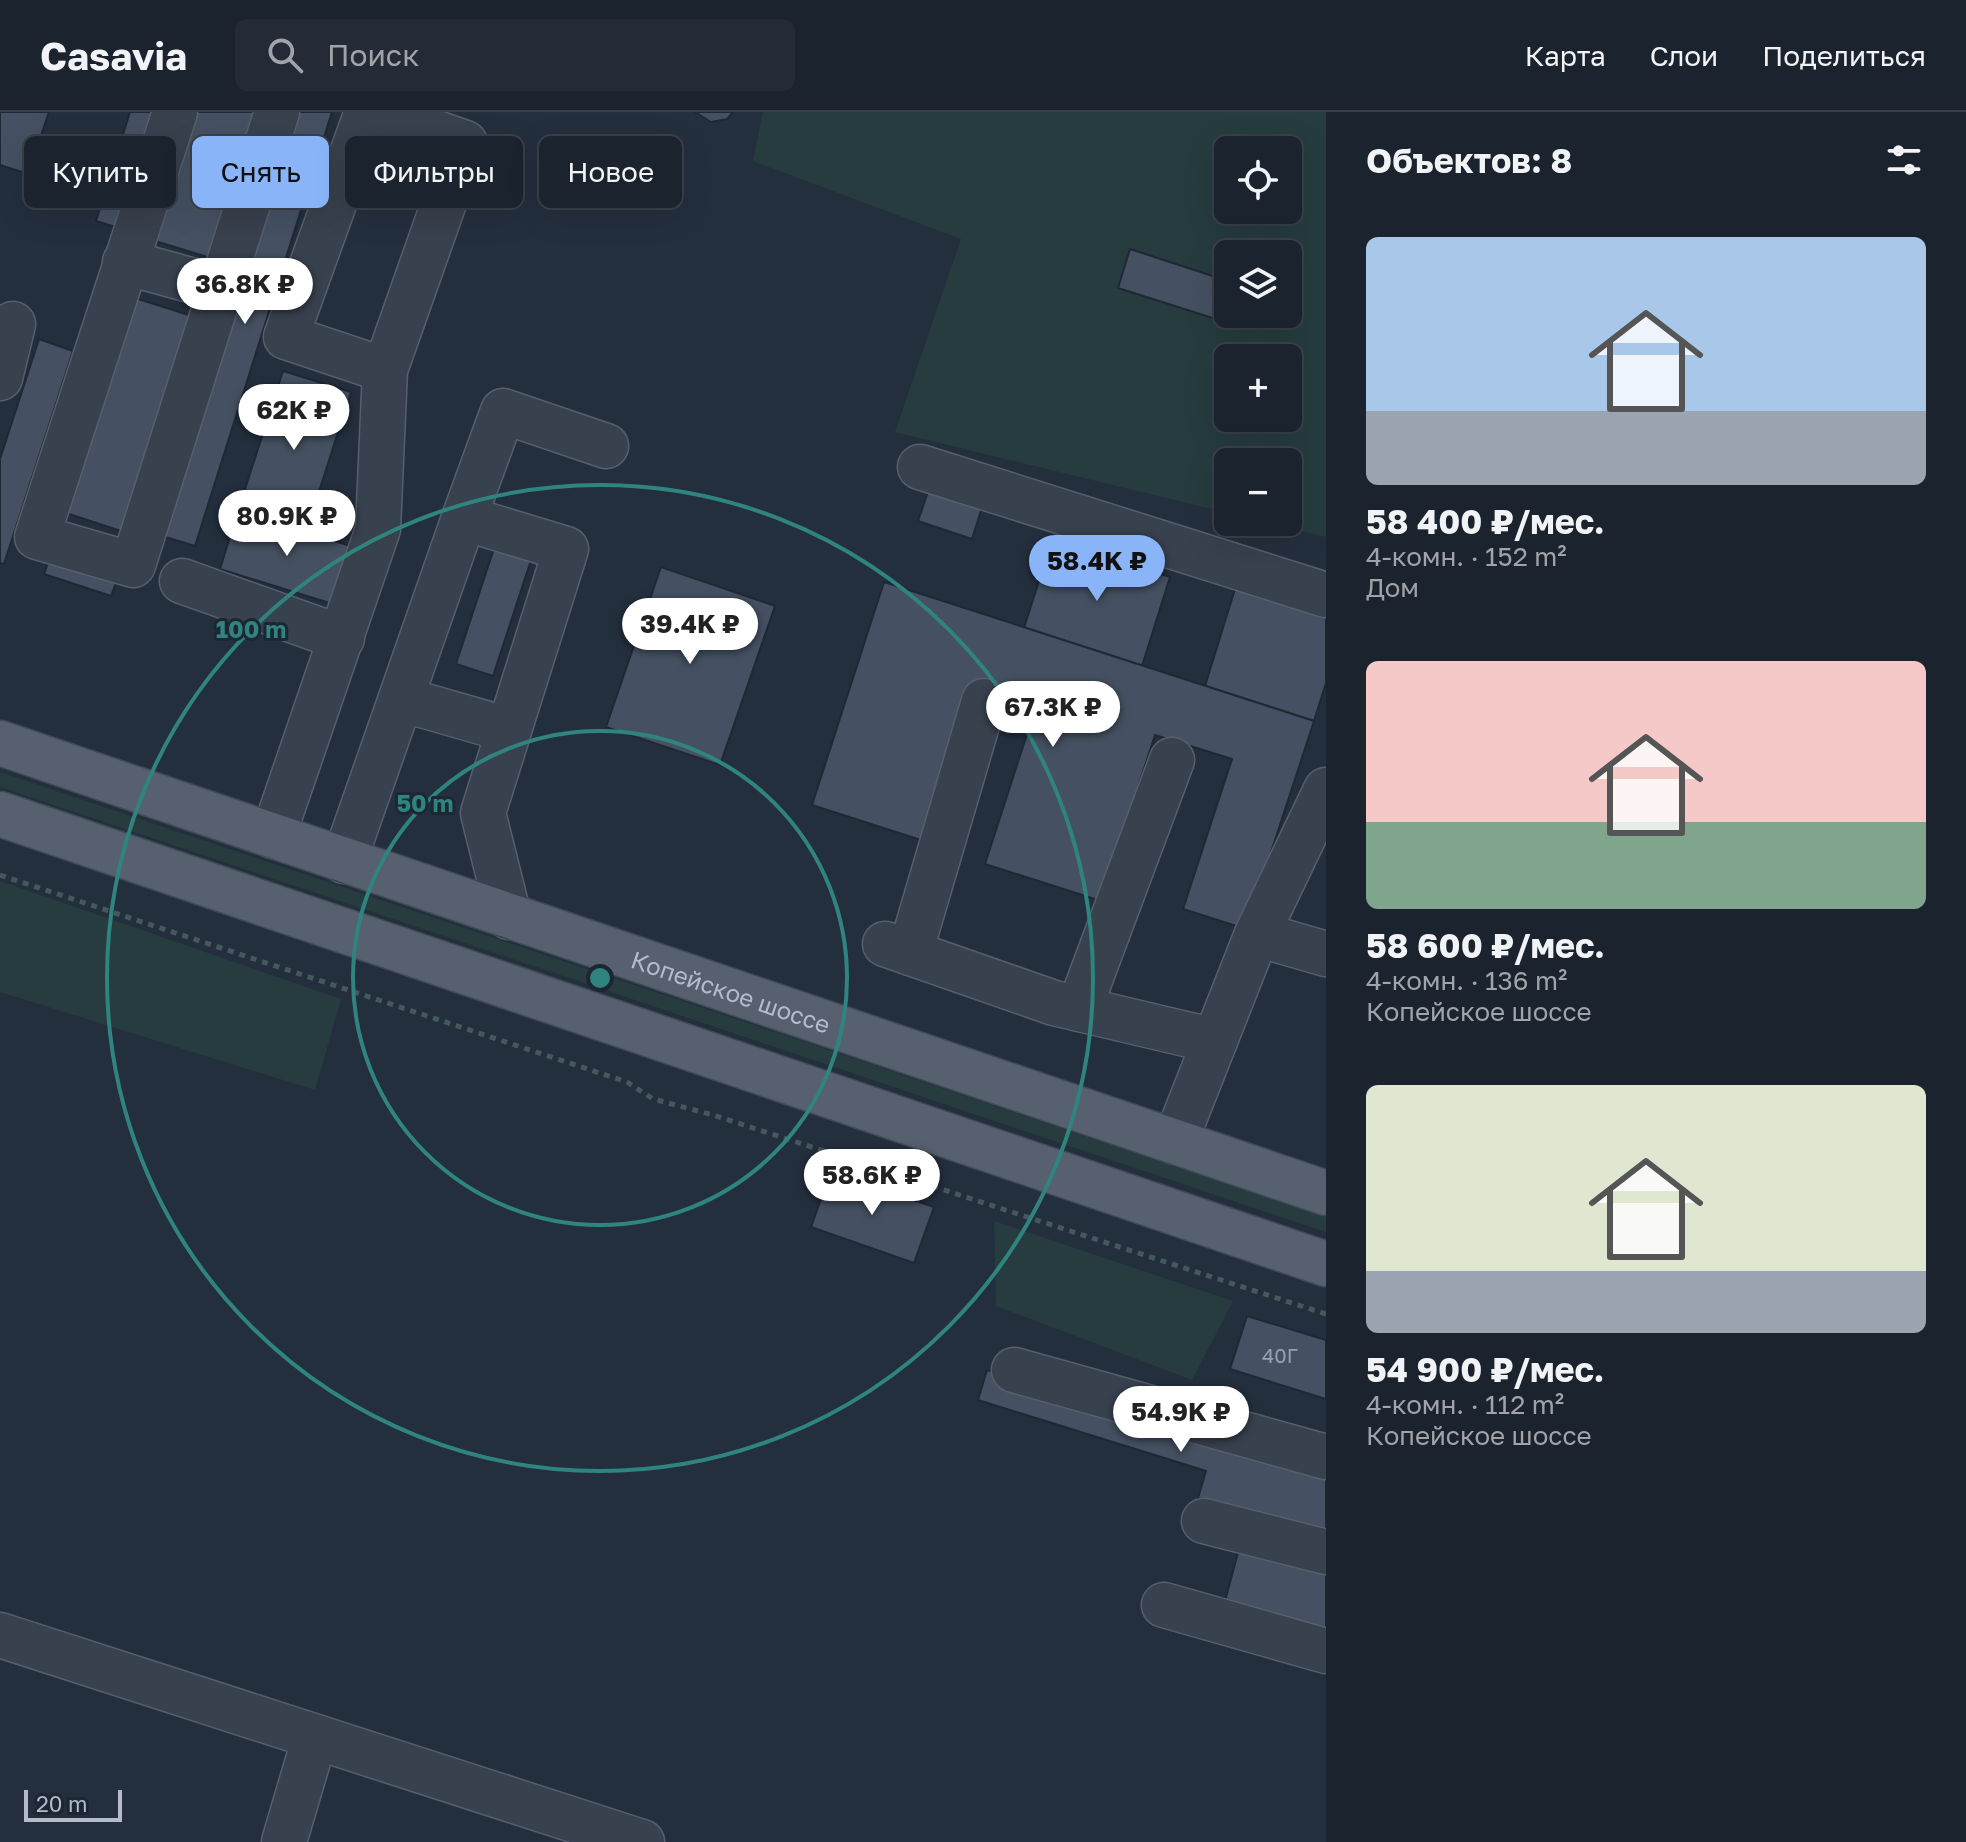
<!DOCTYPE html>
<html lang="ru">
<head>
<meta charset="utf-8">
<style>
	:root { --surface:#1b232e; --page:#242b36; --text:#f1f3f6; --muted:#a0a4aa; --line:#39404a; --accent:#8ab4f8 }
	body { margin:0; font-family:"Golos Text",sans-serif; background:var(--page); color:var(--text); height:100vh; display:flex; flex-direction:column; font-size:30px; white-space:nowrap }
	* { box-sizing:border-box; margin:0 }
	p { font-size:26px; color:var(--muted) }
	.icon { flex:none; width:44px; height:44px; fill:none; stroke:currentColor; stroke-width:2; stroke-linecap:round; stroke-linejoin:round }
	.map { position:relative; flex:1; overflow:hidden }
	.panel { display:flex; flex-direction:column; background:var(--surface); width:640px }
	.panel>* { flex:none }
	.guide { position:absolute; left:24px; top:24px; width:760px; height:72px; display:flex; gap:16px }
	.controls { position:absolute; left:1214px; top:24px; display:grid; gap:16px }
	.controls a { display:grid; place-items:center; width:88px; height:88px; border-radius:12px; background:var(--surface); box-shadow:0 8px 32px #0002,0 0 0 2px var(--line); font-size:40px }
	.scale { position:absolute; left:24px; bottom:20px; width:98px; box-sizing:border-box; padding-left:8px; border:4px solid #b4bcc9; border-top:0; font-size:22px; line-height:28px; white-space:nowrap; color:#b4bcc9; -webkit-text-stroke:6px #1d2633; paint-order:stroke }
	.price { position:absolute; translate:-50% -68px; padding:0 18px; border-radius:28px; background:#fff; color:#222; font-size:26px; line-height:52px; filter:drop-shadow(0 2px 4px #0008) }
	.price::after { content:''; position:absolute; left:50%; top:48px; width:24px; height:18px; margin-left:-12px; background:inherit; clip-path:polygon(0 0,100% 0,50% 100%) }
	.price.selected { background:var(--accent); color:#111 }
	ul { padding:0; list-style:none }
	li { display:grid; align-content:center; gap:16px; height:424px; padding:0 40px }
	li span { display:grid; place-items:center; height:248px; border-radius:12px; color:#555 }
	li>.icon { margin-inline-start:auto }
	span .icon { width:144px; height:144px; fill:#fffc; stroke-width:1 }
	li b { font-size:34px }
	h2 { display:flex; justify-content:space-between; align-items:center; height:96px; padding:0 40px; font-size:34px }
	.pill { padding:0 28px; border-radius:12px; background:var(--surface); box-shadow:0 8px 32px #0002,0 0 0 2px var(--line); font-size:28px; line-height:72px }
	.pill.selected { background:var(--accent); color:#111 }
	header { display:flex; align-items:center; gap:48px; box-sizing:border-box; height:112px; padding:0 40px; background:var(--surface); border-bottom:2px solid var(--line) }
	header strong { font-size:38px }
	nav { display:flex; gap:44px; margin-inline-start:auto; font-size:28px }
	.search { width:560px; height:72px; background:var(--page); display:flex; align-items:center; gap:20px; box-sizing:border-box; padding:0 28px; border-radius:12px; color:var(--muted); font-size:30px }
	main { display:flex; flex:1; min-height:0 }
	.map>svg:first-child { display:block }
</style>
</head>
<body>
<header>
<strong>Casavia</strong>
<div class="search"><svg class="icon" aria-label="search" viewBox="0 0 24 24"><circle cx="10" cy="10" r="6"/><path d="M15 15l6 6"/></svg>Поиск</div>
<nav><a>Карта</a><a>Слои</a><a>Поделиться</a></nav>
</header>
<main>
<div class="map">
<svg width="1326" height="1730" viewBox="0 0 1326 1730">
	<rect width="100%" height="100%" fill="#242f3e"/>
	<g fill="#263c3f" fill-rule="evenodd">
		<path d="M763 0H1326V425L1266 410H1288V350H1228V401L895 320 961 127 753 49ZM1228 38H1288V98H1228ZM1228 142H1288V202H1228ZM1228 246H1288V306H1228Z"/>
		<polygon points="0,660 1326,1105 1326,1120 0,675"/>
		<polygon points="0,769 341,887 315,978 0,880"/>
		<polygon points="994,1109 1233,1189 1192,1268 996,1194"/>
	</g>
	<g fill="#455162" stroke="#1f2835" stroke-width="2">
		<polygon points="0,0 49,0 28,62 0,53"/>
		<polygon points="130,0 159,0 122,117 96,109"/>
		<polygon points="192,0 260,0 214,147 152,128"/>
		<polygon points="292,0 332,0 195,434 159,423"/>
		<polygon points="695,0 733,0 727,7 711,10"/>
		<polygon points="1130,137 1228,169 1228,181 1219,208 1118,176"/>
		<polygon points="132,185 195,205 127,421 63,400"/>
		<polygon points="39,227 73,239 4,452 0,451 0,347"/>
		<polygon points="283,259 351,280 306,420 238,399"/>
		<polygon points="931,371 984,389 972,427 918,409"/>
		<polygon points="238,399 354,435 336,493 220,457"/>
		<polygon points="498,424 535,436 493,564 456,552"/>
		<polygon points="1052,428 1170,465 1142,554 1024,516"/>
		<polygon points="54,434 121,457 111,484 44,462"/>
		<polygon points="661,455 775,494 720,653 606,615"/>
		<polygon points="1239,464 1326,492 1326,571 1314,609 1205,574"/>
		<polygon points="884,470 1314,609 1246,817 1183,797 1232,647 1155,623 1101,789 985,752 1038,588 980,569 927,730 812,693"/>
		<polygon points="831,1059 934,1095 914,1151 811,1115"/>
		<polygon points="1247,1204 1326,1228 1326,1287 1230,1257"/>
		<polygon points="987,1258 1326,1362 1326,1425 1198,1386 1206,1359 978,1288"/>
		<polygon points="1239,1437 1326,1460 1326,1516 1225,1489"/>
	</g>
	<g fill="none" stroke-linecap="round" stroke-linejoin="round">
		<defs>
			<g id="minor">
				<polyline points="175,0 37,425 133,453 277,0"/>
				<polyline points="367,0 286,225 385,258"/>
				<polyline points="125,150 219,176"/>
				<polyline points="0,266 13,212"/>
				<polyline points="920,355 1326,483"/>
				<polyline points="464,406 503,299 606,334"/>
				<polyline points="182,469 342,526"/>
				<polyline points="401,587 509,618"/>
				<polyline points="273,724 378,417 385,258 465,31 377,0"/>
				<polyline points="344,749 464,406 566,437 483,701 509,805"/>
				<polyline points="1257,822 1326,678"/>
				<polyline points="885,832 1054,891 1215,929"/>
				<polyline points="910,841 984,589"/>
				<polyline points="1079,897 1172,648"/>
				<polyline points="1175,1030 1257,822 1326,842"/>
				<polyline points="1014,1258 1326,1345"/>
				<polyline points="1204,1409 1326,1440"/>
				<polyline points="1164,1493 1326,1539"/>
				<polyline points="0,1523 642,1730"/>
				<polyline points="284,1730 315,1625"/>
			</g>
			<g id="major">
				<path id="s1" d="M0 631 1326 1081"/>
				<polyline points="0,702 1326,1152"/>
			</g>
		</defs>
		<use href="#minor" stroke="#565f6c" stroke-width="47"/>
		<use href="#major" stroke="#414a57" stroke-width="47"/>
		<polyline stroke="#44595c" stroke-width="5" stroke-dasharray="6 6" stroke-linecap="butt" points="0,763 627,970 653,987 713,1003 1326,1202"/>
		<use href="#minor" stroke="#38414e" stroke-width="44"/>
		<use href="#major" stroke="#56606e" stroke-width="44"/>
	</g>
	<g fill="none" stroke="#308480" stroke-width="4">
		<circle cx="600" cy="866" r="247"/>
		<circle cx="600" cy="866" r="493"/>
	</g>
	<g text-anchor="middle" dominant-baseline="central" stroke-width="6" stroke-linejoin="round" paint-order="stroke">
		<g font-size="20" fill="#98a1af">
			<text x="1280" y="1243">40Г</text>
		</g>
		<g font-size="24" fill="#b4bcc9" stroke="#1d2633">
			<text stroke="none"><textPath href="#s1" startOffset="772">Копейское шоссе</textPath></text>
		</g>
	</g>
	<circle cx="600" cy="866" r="12" fill="#308480" stroke="#1d2633" stroke-width="4"/>
	<g font-size="24" text-anchor="middle" font-weight="bold" fill="#308480" stroke="#1d2633" stroke-width="6" stroke-linejoin="round" paint-order="stroke">
		<text x="251" y="526">100 m</text>
		<text x="425" y="700">50 m</text>
	</g>
</svg>
<div class="controls">
<a><svg class="icon" aria-label="locate" viewBox="0 0 24 24"><circle cx="12" cy="12" r="6"/><path d="M12 2v4M12 18v4M2 12h4M18 12h4"/></svg></a>
<a><svg class="icon" aria-label="layers" viewBox="0 0 24 24"><path d="M12 4l9 5-9 5-9-5zM3 14l9 5 9-5"/></svg></a>
<a>+</a>
<a>−</a>
</div>
<div class="scale">20 m</div>
<b class="price" style="left:245px;top:214px">36.8K ₽</b>
<b class="price" style="left:294px;top:340px">62K ₽</b>
<b class="price" style="left:287px;top:446px">80.9K ₽</b>
<b class="price selected" style="left:1097px;top:491px">58.4K ₽</b>
<b class="price" style="left:690px;top:554px">39.4K ₽</b>
<b class="price" style="left:1053px;top:637px">67.3K ₽</b>
<b class="price" style="left:872px;top:1105px">58.6K ₽</b>
<b class="price" style="left:1181px;top:1342px">54.9K ₽</b>
<div class="guide">
<a class="pill">Купить</a>
<a class="pill selected">Снять</a>
<a class="pill">Фильтры</a>
<a class="pill">Новое</a>
</div>
</div>
<section class="panel">
<h2>Объектов: 8<svg class="icon" aria-label="filters" viewBox="0 0 24 24"><path d="M4 7h16M4 17h16"/><circle cx="9" cy="7" r="2"/><circle cx="15" cy="17" r="2"/></svg></h2>
<ul>
<li><span style="background:linear-gradient(#a9c7e8 70%,#9aa5b1 0)"><svg class="icon" aria-label="home" viewBox="0 0 24 24"><path d="M3 11l9-7 9 7M6 9v11h12V9"/></svg></span><div><b>58 400 ₽/мес.</b><p>4-комн. · 152 m²</p><p>Дом</p></div></li>
<li><span style="background:linear-gradient(#f6c9c9 65%,#7fa58c 0)"><svg class="icon" aria-label="home" viewBox="0 0 24 24"><path d="M3 11l9-7 9 7M6 9v11h12V9"/></svg></span><div><b>58 600 ₽/мес.</b><p>4-комн. · 136 m²</p><p>Копейское шоссе</p></div></li>
<li><span style="background:linear-gradient(#dfe7d0 75%,#9aa5b1 0)"><svg class="icon" aria-label="home" viewBox="0 0 24 24"><path d="M3 11l9-7 9 7M6 9v11h12V9"/></svg></span><div><b>54 900 ₽/мес.</b><p>4-комн. · 112 m²</p><p>Копейское шоссе</p></div></li>
</ul>
</section>
</main>
</body>
</html>
